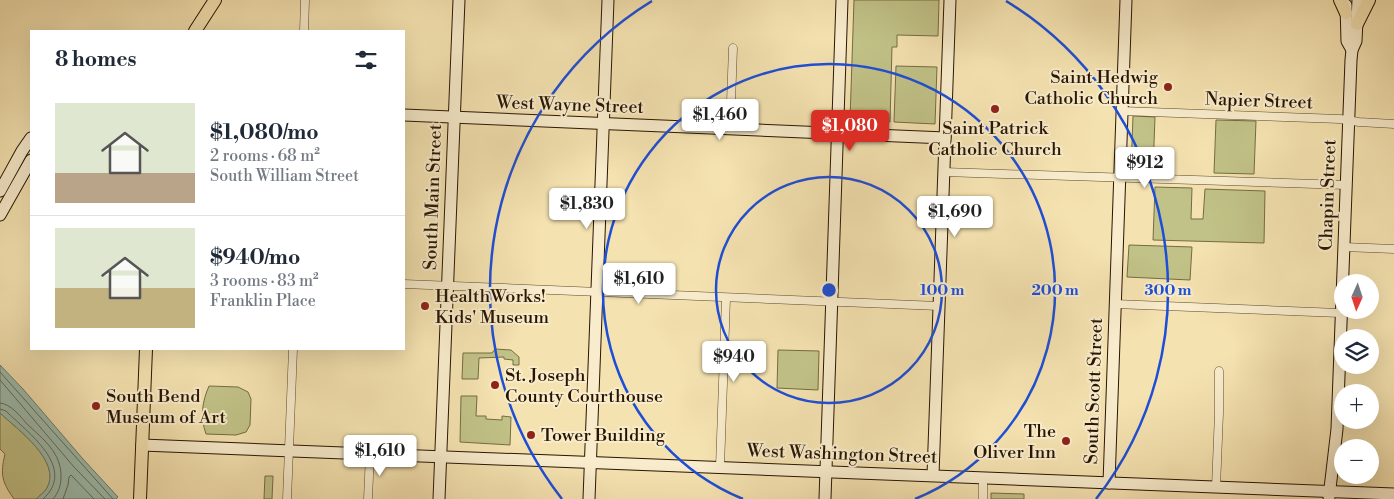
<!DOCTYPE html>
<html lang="en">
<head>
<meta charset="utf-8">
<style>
	:root { --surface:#fff; --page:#f6f6f7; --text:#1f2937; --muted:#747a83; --line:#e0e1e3; --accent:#d93025 }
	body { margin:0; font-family:"Libre Bodoni",serif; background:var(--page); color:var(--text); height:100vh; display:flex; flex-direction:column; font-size:19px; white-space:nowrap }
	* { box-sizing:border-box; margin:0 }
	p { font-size:16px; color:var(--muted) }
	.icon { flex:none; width:28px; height:28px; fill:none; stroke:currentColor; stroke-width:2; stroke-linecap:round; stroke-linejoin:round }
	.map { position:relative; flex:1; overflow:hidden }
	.sheet { position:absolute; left:30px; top:30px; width:375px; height:320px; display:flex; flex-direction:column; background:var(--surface); border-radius:0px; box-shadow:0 5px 20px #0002 }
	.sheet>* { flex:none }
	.needle { width:32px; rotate:183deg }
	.buttons { position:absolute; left:1334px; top:274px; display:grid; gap:10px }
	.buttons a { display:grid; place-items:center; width:45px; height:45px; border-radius:50%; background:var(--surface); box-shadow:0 5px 20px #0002; font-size:25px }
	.price { position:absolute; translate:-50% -42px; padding:0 11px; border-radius:5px; background:#fff; color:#222; font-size:16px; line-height:32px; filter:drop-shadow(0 1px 2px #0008) }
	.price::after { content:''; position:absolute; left:50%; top:30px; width:15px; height:11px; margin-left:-8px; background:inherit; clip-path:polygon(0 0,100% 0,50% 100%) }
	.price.selected { background:var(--accent); color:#fff }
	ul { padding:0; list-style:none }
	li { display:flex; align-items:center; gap:15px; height:125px; padding:0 25px }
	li+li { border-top:1px solid var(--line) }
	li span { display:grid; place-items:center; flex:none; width:140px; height:100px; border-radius:0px; color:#555 }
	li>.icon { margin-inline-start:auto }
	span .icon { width:60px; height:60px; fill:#fffc; stroke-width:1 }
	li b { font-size:21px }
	h2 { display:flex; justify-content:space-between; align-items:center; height:60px; padding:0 25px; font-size:21px }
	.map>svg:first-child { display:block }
</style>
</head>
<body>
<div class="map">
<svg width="1394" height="499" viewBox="0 0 1394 499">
	<rect width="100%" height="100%" fill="#f4e2b0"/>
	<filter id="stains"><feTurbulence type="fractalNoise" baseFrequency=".004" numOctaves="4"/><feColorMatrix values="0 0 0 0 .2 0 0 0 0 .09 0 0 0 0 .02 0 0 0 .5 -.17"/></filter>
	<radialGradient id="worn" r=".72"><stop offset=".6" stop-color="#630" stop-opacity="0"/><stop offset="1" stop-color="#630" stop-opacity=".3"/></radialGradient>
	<g fill="#c1c287" stroke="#746c44">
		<polygon points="854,0 939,0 938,36 897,35 897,47 892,47 890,122 850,120"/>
		<polygon points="896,66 937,67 935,124 894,122"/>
		<polygon points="1133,116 1155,117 1153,171 1131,170"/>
		<polygon points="1216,120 1256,121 1254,174 1214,173"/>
		<polygon points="1155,187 1192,188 1191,219 1203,219 1205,189 1265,191 1264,243 1153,240"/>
		<polygon points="1129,245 1192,247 1190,280 1127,277"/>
		<polygon points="495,349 511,350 519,357 519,365 513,365 513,360 504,359 504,357 479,358 478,379 462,379 463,353 492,353"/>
		<polygon points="778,350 819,351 818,390 777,388"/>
		<path d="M209 386 238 387 248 392 251 399 250 425 246 432 236 435 206 434C200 417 202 402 209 386Z"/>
		<polygon points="461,396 477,396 476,416 486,416 486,419 502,420 502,416 511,417 510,445 460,442"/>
		<path d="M0 413C17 429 62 461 47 488 45 492 39 496 36 499H14C2 482 0 475 5 454L0 449Z"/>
		<polygon points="265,476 273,476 272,499 264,499"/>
		<polygon points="991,493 1024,494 1024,499 991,499"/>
	</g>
	<path fill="#9cbdaf" stroke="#6e7a69" d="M0 365 23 389 83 459 118 497 116 499H36C39 496 45 492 47 488 62 461 17 429 0 413Z"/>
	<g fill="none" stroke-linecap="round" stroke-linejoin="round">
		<g stroke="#626958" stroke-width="1">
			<polyline points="0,372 113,499"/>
			<polyline points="0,380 74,467 105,499"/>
			<path d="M0 403C11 404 20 416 27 424 43 439 62 453 61 478 61 485 58 494 53 499"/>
			<path d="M0 409 6 411C27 432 78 468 43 499"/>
			<polyline points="63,499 68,485 69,477 71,475 94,499"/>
		</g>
		<defs>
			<g id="street">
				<polyline points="304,31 305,0"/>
				<polyline points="1122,111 1340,119 1359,122 1394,124"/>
				<polyline points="730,129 733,48"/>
				<polyline points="944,172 1346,185"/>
				<polyline points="1343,247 1394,249"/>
				<polyline points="404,284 939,306"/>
				<polyline points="1115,304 1340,313"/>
				<polyline points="720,467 726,298"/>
				<polyline points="1216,487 1219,413 1219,371"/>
				<polyline points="287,499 293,349"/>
				<polyline points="368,499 370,454"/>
				<polyline points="983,499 983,478"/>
			</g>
			<g id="secondary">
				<polyline points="1346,5 1347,41 1352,50"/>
				<polyline points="404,115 945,138"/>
				<polyline points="0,191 22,151 31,138"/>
				<polyline points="0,215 31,160"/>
				<polyline points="142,445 1394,494"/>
				<polyline points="933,475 950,0"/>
				<polyline points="1109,483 1126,0"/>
				<polyline points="1329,497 1337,429 1351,60 1352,50 1356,41 1358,0"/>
				<polyline points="439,499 459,0"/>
				<polyline points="589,499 608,0"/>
				<polyline points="825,499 842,0"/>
			</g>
			<g id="primary">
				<polyline points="1340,0 1346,13"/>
				<polyline points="1357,24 1369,0"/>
				<polyline points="195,31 215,0"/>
				<polyline points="140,499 146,349"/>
			</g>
		</defs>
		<use href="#street" stroke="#5b482d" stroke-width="9"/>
		<use href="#secondary" stroke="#281501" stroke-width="13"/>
		<use href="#primary" stroke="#281501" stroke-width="14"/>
		<use href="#street" stroke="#f8eccc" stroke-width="8"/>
		<use href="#secondary" stroke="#f8eccc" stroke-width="11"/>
		<use href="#primary" stroke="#f4e2b0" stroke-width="12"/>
	</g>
	<g fill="none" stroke="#1d4ed8" stroke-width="2.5">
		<circle cx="829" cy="290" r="113"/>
		<path d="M743 499A226 226 0 1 1 915 499"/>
		<path d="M562 499A339 339 0 0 1 652 1M1006 1A339 339 0 0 1 1096 499"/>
	</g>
	<g fill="#8f2418" stroke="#f8eccc" stroke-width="2">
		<circle cx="1168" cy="87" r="5"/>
		<circle cx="995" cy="109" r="5"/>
		<circle cx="425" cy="306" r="5"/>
		<circle cx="495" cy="385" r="5"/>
		<circle cx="96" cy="406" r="5"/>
		<circle cx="531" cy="435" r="5"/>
		<circle cx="1066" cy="441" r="5"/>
	</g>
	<g text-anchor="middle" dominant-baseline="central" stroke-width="4" stroke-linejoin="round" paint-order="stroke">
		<g font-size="18" fill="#281501" stroke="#f8eccc" text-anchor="start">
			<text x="1158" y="77" text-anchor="end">Saint Hedwig<tspan x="1158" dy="21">Catholic Church</tspan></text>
			<text x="995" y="128" text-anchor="middle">Saint Patrick<tspan x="995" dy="21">Catholic Church</tspan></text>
			<text x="435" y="296">HealthWorks!<tspan x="435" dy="21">Kids' Museum</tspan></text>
			<text x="505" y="375">St. Joseph<tspan x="505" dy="21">County Courthouse</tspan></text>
			<text x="106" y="396">South Bend<tspan x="106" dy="21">Museum of Art</tspan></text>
			<text x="1056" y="431" text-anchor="end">The<tspan x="1056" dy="21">Oliver Inn</tspan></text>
			<text x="541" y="435">Tower Building</text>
		</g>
		<g font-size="18" fill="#281501" stroke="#f8eccc">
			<text transform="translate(1259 101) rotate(2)">Napier Street</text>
			<text transform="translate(570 105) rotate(2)">West Wayne Street</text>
			<text transform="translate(1328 195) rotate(-88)">Chapin Street</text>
			<text transform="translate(433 197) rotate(-88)">South Main Street</text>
			<text transform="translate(1094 391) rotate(-88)">South Scott Street</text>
			<text transform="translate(842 454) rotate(2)">West Washington Street</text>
		</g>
	</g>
	<circle cx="829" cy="290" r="8" fill="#1d4ed8" stroke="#f8eccc" stroke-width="2.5"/>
	<g font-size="15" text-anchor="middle" font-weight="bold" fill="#1d4ed8" stroke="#f8eccc" stroke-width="4" stroke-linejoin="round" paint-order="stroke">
		<text x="942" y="295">100 m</text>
		<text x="1055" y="295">200 m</text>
		<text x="1168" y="295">300 m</text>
	</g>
	<rect width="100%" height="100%" filter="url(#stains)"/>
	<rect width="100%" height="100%" fill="url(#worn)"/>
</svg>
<div class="buttons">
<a><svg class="needle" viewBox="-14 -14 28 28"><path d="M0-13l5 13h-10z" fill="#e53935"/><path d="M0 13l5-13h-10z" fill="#747a83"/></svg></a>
<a><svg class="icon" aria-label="layers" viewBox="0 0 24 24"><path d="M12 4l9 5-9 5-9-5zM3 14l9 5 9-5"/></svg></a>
<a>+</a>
<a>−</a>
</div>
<b class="price" style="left:720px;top:141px">$1,460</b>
<b class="price selected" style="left:850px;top:152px">$1,080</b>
<b class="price" style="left:1145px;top:189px">$912</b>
<b class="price" style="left:587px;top:230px">$1,830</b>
<b class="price" style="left:955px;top:238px">$1,690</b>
<b class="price" style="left:639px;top:305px">$1,610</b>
<b class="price" style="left:734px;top:383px">$940</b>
<b class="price" style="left:380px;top:477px">$1,610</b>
<section class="sheet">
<h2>8 homes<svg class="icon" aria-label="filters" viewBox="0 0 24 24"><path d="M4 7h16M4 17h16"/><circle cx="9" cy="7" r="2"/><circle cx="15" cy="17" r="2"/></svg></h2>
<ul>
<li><span style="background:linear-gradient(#dfe7d0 70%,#b9a48a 0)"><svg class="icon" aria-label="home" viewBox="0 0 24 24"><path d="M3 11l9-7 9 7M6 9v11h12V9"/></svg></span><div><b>$1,080/mo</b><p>2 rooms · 68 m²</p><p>South William Street</p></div></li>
<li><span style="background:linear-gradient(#dfe7d0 60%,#c2b280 0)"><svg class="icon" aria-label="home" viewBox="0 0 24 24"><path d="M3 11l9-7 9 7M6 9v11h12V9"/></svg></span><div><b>$940/mo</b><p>3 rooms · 83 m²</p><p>Franklin Place</p></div></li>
</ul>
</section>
</div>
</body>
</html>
